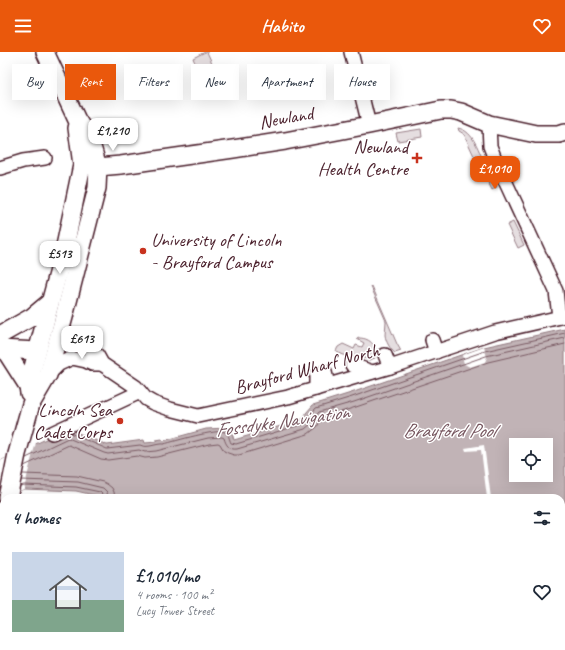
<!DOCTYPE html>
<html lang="en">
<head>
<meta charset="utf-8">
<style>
	:root { --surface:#fff; --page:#f2f2f3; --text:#1f2937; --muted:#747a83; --accent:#ea580c }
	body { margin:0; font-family:Caveat,sans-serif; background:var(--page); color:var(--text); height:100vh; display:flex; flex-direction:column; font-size:15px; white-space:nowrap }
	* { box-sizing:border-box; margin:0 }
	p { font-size:13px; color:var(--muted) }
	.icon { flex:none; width:22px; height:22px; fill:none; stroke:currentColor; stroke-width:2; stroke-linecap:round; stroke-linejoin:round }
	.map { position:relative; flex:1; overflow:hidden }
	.sheet { position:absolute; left:0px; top:442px; width:565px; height:156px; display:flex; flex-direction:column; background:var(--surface); border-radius:12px 12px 0 0; box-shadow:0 4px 16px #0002 }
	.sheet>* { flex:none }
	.guide { position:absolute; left:12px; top:12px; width:541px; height:36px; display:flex; gap:8px }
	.controls { position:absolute; left:509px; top:386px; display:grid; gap:8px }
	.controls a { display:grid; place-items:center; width:44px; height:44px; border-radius:0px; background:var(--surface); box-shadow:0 4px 16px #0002; font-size:20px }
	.price { position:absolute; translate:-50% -34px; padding:0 9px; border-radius:8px; background:#fff; color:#222; font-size:13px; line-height:26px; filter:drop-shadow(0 1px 2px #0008) }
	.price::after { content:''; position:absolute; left:50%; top:24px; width:12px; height:9px; margin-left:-6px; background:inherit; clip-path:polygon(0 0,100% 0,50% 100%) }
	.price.active { background:var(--accent); color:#fff }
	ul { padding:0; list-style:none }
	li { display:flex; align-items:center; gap:12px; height:100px; padding:0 12px }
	li span { display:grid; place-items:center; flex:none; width:112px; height:80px; border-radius:0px; color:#555 }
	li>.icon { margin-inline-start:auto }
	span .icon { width:48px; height:48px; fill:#fffc; stroke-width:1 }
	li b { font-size:17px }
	h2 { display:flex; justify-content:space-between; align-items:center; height:48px; padding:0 12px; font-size:17px }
	.pill { padding:0 14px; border-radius:0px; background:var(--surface); box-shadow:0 4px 16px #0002; font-size:14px; line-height:36px }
	.pill.active { background:var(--accent); color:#fff }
	header { display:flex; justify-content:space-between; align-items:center; height:52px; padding:0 12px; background:var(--accent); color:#fff; font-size:18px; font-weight:800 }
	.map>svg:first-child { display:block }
</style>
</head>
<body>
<header><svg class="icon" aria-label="menu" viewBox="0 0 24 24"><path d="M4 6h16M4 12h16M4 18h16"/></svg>Habito<svg class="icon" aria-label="heart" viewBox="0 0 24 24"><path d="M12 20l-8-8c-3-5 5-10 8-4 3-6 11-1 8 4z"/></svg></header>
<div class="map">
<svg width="565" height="598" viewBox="0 0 565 598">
	<rect width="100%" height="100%" fill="#fff"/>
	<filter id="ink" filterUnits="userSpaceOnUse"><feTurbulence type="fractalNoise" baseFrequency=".025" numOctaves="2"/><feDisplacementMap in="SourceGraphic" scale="8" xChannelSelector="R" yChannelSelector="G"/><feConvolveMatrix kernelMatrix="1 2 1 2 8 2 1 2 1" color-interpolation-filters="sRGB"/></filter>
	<g filter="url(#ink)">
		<g fill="#e5dee0" stroke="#987e86">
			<polygon points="205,0 207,0 223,35 208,42 193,6"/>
			<path d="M458 76C474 79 479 100 485 113L479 115 464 82 459 79Z"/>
			<polygon points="421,77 422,85 398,89 396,81"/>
			<polygon points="489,120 497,135 492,138 484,122"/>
			<polygon points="513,170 524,193 518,196 507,173"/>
			<path d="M372 234 397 292 401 299 395 301C390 297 386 290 385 283 385 278 386 274 386 269L371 235Z"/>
			<path d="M359 286C371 286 378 295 375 306L369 308 364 306 355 308 338 301V300L336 299 338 295 343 292 354 297 356 293 362 295 364 291 357 287Z"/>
		</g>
		<path fill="#c1b3b6" stroke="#91787e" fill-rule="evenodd" d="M565 277V469H561V446H107L76 439 24 437 0 447V409L71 375V378L107 393 144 388 145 391 156 390V388L162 387 163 389 206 377 227 376 228 378 232 381 234 388 301 368 305 365 306 361 313 353 351 341 484 295ZM516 393H546V423H516Z"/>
		<g fill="#fff">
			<polygon points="484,295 487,305 485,310 470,315 464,312 462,303"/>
			<polygon points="36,391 33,401 24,437 0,447 0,409"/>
			<polygon points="484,393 491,446 487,446 481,398 466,399 465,396"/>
		</g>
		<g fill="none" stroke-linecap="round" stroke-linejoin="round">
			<g stroke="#7a5a63" stroke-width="1">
				<path d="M70 381 107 397 140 393C148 397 156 391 164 392 175 389 216 377 225 380 229 382 229 387 231 391L236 392 303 372 308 367 310 363 316 356 352 345 485 299 565 281"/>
				<path d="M26 406 68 386 104 401 108 402 139 398 145 400 156 399 208 386 222 385 224 386C226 393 229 398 237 397L305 377 312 371 315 365 319 360 354 350 486 304 565 286"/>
				<polyline points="24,414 69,393 101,407 108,408 137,404 145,406 157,405 209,392 218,391 220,392 224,399 228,401 234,403 239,403 308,382 317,375 322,366 356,355 488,310 565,292"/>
				<polyline points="23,422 77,424 103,430 107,432 112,436 114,440 115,446"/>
				<polyline points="21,428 78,430 103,436 107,440 108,446"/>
				<polyline points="20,434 24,433 76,435 100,440 103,443 103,446"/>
			</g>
			<defs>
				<g id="minor">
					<polyline points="351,0 369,73"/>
					<polyline points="489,72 490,94 495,107 556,239 559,265"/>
					<polyline points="0,116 23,109 45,106"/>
					<polyline points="59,283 79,289 97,303 102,312 136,335 146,347 153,351 170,357 198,364 288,345 390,315 495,280 565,264"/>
					<polyline points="432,288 436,300"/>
					<polyline points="385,303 390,315"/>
					<polyline points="352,313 372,320"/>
					<polyline points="325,320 328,333"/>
					<polyline points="48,323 59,312 72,306 86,309 92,312 102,312"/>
					<polyline points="316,337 316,323"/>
					<polyline points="52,381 140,340"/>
				</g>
				<g id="major">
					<polyline points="82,113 98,115 121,113 233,97 285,89 369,73 441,58 451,58 461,60 489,72 536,82 559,82 565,80"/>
					<polyline points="0,283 32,265 50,250"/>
					<polyline points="0,297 37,299"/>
					<polyline points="5,298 28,334 29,341"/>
					<polyline points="28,334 64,199 82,113 77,76"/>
					<polyline points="8,446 17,402 31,352 48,323 64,265 97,136 98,115 90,88 77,68 45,0"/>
					<polyline points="8,594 9,598"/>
				</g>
			</defs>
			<use href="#minor" stroke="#4a1f2b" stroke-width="16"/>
			<use href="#major" stroke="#4a1f2b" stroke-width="20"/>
			<use href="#minor" stroke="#fff" stroke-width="13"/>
			<use href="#major" stroke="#fff" stroke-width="17"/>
			<defs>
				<g id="rail">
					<polyline points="561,533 565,532"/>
					<polyline points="561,546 565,544"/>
					<polyline points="561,557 565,555"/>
					<polyline points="561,564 565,562"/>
					<polyline points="435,598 443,594"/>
					<polyline points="453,598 462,594"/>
					<polyline points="479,598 487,594"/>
					<polyline points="494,598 502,594"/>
				</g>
			</defs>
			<use href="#rail" stroke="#4a1f2b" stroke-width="4.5"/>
			<use href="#rail" stroke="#fff" stroke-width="3" stroke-dasharray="9" stroke-linecap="butt"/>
			<defs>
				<polyline id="major-bridge" points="4,469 1,515 3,554 4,566"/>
			</defs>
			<use href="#major-bridge" stroke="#4a1f2b" stroke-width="20" stroke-linecap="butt"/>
			<use href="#major-bridge" stroke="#fff" stroke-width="17"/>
		</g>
	</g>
	<g fill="#c8321e" stroke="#fff" stroke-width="1.5">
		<path d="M415 100h4v4h4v4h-4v4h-4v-4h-4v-4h4z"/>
		<circle cx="143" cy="199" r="4"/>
		<circle cx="120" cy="369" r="4"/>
	</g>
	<g text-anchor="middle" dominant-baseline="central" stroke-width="3" stroke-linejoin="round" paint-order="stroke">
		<g font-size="19" fill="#4a1f2b" stroke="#fff">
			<text transform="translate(286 66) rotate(-10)">Newland</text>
			<text transform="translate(307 317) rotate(-15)">Brayford Wharf North</text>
		</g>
		<g font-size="19" fill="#4a1f2b" stroke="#fff" text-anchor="end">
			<text x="408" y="95">Newland<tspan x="408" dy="22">Health Centre</tspan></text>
			<text x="151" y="188" text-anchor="start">University of Lincoln<tspan x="151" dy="22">- Brayford Campus</tspan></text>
			<text x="112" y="358">Lincoln Sea<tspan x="112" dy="22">Cadet Corps</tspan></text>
		</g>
		<g font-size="20" font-style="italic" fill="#74535c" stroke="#fff">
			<text transform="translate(282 369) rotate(-8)">Fossdyke Navigation</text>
			<text x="449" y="378">Brayford Pool</text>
		</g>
	</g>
</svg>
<div class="controls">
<a><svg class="icon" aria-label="locate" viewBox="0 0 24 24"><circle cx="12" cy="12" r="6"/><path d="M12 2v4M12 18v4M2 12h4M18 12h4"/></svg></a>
</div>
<b class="price" style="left:113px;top:100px">£1,210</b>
<b class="price active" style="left:495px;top:138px">£1,010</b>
<b class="price" style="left:60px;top:223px">£513</b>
<b class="price" style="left:82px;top:308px">£613</b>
<div class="guide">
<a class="pill">Buy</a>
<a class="pill active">Rent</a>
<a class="pill">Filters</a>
<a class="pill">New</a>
<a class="pill">Apartment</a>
<a class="pill">House</a>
</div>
<section class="sheet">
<h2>4 homes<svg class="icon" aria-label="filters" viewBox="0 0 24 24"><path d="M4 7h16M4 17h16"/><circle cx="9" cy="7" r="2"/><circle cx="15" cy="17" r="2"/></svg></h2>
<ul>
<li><span style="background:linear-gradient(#c9d6e8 60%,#7fa58c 0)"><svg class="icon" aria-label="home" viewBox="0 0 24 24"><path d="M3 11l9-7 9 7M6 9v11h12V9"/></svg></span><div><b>£1,010/mo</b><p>4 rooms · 100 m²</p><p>Lucy Tower Street</p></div><svg class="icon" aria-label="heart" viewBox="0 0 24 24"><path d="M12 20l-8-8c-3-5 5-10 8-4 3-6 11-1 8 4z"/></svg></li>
</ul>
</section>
</div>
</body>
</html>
